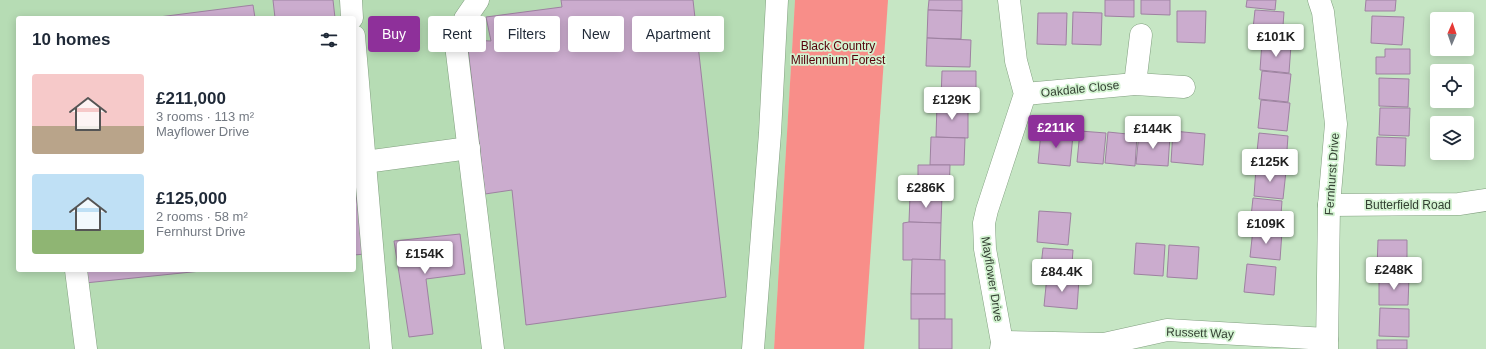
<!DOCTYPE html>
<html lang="en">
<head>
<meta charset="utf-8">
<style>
	:root { --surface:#fff; --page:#f6f6f7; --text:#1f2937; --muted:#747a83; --accent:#8e309a }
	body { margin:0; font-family:Helvetica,sans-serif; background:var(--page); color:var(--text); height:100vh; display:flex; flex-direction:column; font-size:15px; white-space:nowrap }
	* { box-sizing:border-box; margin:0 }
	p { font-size:13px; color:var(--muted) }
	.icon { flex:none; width:22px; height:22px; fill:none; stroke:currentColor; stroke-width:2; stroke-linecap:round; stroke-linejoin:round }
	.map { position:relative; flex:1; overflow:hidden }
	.details { position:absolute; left:16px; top:16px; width:340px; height:256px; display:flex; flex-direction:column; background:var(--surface); border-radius:4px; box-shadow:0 2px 10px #0003 }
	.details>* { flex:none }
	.top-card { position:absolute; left:368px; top:16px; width:380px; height:36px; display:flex; gap:8px }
	.needle { width:26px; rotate:2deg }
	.tools { position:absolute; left:1430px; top:12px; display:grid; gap:8px }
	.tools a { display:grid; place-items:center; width:44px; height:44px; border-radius:4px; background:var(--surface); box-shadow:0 2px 10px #0003; font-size:20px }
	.price { position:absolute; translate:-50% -34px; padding:0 9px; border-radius:4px; background:#fff; color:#222; font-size:13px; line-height:26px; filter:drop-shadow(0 1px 2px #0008) }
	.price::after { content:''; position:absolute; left:50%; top:24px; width:12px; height:9px; margin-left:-6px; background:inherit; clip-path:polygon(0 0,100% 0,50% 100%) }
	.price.selected { background:var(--accent); color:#fff }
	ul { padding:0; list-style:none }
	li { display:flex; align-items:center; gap:12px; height:100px; padding:0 16px }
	li span { display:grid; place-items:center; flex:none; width:112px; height:80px; border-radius:4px; color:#555 }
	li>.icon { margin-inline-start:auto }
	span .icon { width:48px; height:48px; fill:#fffc; stroke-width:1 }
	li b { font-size:17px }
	h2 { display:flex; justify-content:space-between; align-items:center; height:48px; padding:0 16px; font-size:17px }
	.pill { padding:0 14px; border-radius:4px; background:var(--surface); box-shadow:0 2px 10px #0003; font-size:14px; line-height:36px }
	.pill.selected { background:var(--accent); color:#fff }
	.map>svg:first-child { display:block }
</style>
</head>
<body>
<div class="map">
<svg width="1486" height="349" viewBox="0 0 1486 349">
	<rect width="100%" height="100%" fill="#c6e6c4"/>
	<path fill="#b6dcb4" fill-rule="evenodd" d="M0 0H795L774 349H0ZM18 18H354V270H18Z"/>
	<polygon fill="#f88e89" points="795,0 888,0 864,349 774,349"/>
	<g fill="#cbacce" stroke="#9e81a1">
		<polygon points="273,0 333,0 335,18 275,18"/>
		<polygon points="561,0 693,0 726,297 526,325 512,190 485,194 467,40 491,41 486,17 562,7"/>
		<polygon points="929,0 962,0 962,11 928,10"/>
		<polygon points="1105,0 1134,0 1134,17 1105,16"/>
		<polygon points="1141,0 1170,0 1170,15 1141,14"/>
		<polygon points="1247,0 1276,0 1275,10 1246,7"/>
		<polygon points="1366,0 1396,0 1395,11 1365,11"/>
		<polygon points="253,5 255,18 151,18"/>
		<polygon points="928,10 962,11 961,39 927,38"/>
		<polygon points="1255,10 1284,12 1282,40 1252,38"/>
		<polygon points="1177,11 1206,11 1205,43 1177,42"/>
		<polygon points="1073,12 1102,13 1101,45 1072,44"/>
		<polygon points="1038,13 1067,13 1066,45 1037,44"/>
		<polygon points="1372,16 1404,17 1402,45 1371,43"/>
		<polygon points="927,38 971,40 970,67 926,66"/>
		<polygon points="1262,42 1291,45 1289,73 1260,70"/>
		<polygon points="1385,49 1410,49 1410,74 1376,74 1376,57 1385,57"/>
		<polygon points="942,71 976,71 976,99 941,99"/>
		<polygon points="1262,71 1291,74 1288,102 1259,99"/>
		<polygon points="1379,78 1409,79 1408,107 1379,106"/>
		<polygon points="1261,100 1290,103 1287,131 1258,128"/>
		<polygon points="937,104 968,104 968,138 936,137"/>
		<polygon points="1380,108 1410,108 1409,136 1379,135"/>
		<polygon points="1080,131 1106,133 1103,164 1077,162"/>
		<polygon points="1173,131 1205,134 1203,165 1171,162"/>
		<polygon points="1041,132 1073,135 1070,166 1038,163"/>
		<polygon points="1108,132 1137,135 1135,166 1105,163"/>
		<polygon points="1139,133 1170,136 1168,166 1136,164"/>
		<polygon points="1259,133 1288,136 1286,164 1256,161"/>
		<polygon points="931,137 965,138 964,165 930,165"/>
		<polygon points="1377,137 1406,138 1405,166 1376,165"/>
		<polygon points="918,165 950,165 949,197 918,196"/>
		<polygon points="1256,168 1286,171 1283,199 1254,196"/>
		<polygon points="354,181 365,254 354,255"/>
		<polygon points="910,196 942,196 941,223 909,222"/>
		<polygon points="1253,198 1282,201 1280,229 1250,226"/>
		<polygon points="1039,211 1071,213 1068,245 1037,242"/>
		<polygon points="909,222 941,223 940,260 903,260 903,223"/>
		<polygon points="1253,229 1282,232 1280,260 1250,257"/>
		<polygon points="460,234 465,274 426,279 433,334 409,337 394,241"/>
		<polygon points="1378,240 1407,240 1407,268 1377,268"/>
		<polygon points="1136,243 1165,245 1163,276 1134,274"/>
		<polygon points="1169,245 1199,247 1197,279 1167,277"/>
		<polygon points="1043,248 1073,250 1071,278 1040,275"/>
		<polygon points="912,259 945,260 945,294 911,294"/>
		<polygon points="1247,264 1276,267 1274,295 1244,292"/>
		<polygon points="83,270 211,270 85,283"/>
		<polygon points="1047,276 1079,279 1077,309 1044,306"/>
		<polygon points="1379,277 1409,277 1408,305 1379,305"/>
		<rect x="911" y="294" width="34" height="25"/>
		<polygon points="1380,308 1409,309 1409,337 1379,336"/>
		<rect x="919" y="319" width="33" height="30"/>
		<rect x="1377" y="340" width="30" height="9"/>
	</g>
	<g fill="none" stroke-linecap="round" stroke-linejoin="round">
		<defs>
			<g id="minor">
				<polyline points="351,0 352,18"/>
				<polyline points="478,0 465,19 456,45 493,349"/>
				<polyline points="1319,0 1323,12 1336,124 1329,205 1327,349"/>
				<polyline points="354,36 381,349"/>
				<polyline points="1135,84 1141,35"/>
				<polyline points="1025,94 1135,84 1184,87"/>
				<polyline points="365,162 469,148"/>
				<polyline points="1329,205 1459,204 1486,200"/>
				<polyline points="76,270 86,349"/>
				<polyline points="1002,342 1104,344 1167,330 1327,339"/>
				<polyline points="753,349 770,133 777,0"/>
				<polyline points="1001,349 1002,342 985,249 984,223 987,210 1025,94 1016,61 1009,0"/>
			</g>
		</defs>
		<use href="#minor" stroke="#819f7f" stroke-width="23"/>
		<use href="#minor" stroke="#fff" stroke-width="22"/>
	</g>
	<g text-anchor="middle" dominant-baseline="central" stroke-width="3.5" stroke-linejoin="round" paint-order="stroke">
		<g font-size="12" fill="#55000a" stroke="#d3f3d1">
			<text x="838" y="46">Black Country<tspan x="838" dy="14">Millennium Forest</tspan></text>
		</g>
		<g font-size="12" fill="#344133" stroke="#d3f3d1">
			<text transform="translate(1080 89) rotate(-6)">Oakdale Close</text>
			<text transform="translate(1332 174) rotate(-86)">Fernhurst Drive</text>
			<text x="1408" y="205">Butterfield Road</text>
			<text transform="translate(992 279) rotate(81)">Mayflower Drive</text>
			<text transform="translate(1200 333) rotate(2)">Russett Way</text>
		</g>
	</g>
</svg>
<div class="tools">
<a><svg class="needle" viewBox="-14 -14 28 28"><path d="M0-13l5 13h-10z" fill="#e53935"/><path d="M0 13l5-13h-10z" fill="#747a83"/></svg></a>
<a><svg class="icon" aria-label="locate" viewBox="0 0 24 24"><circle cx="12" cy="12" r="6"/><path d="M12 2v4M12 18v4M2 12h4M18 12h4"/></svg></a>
<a><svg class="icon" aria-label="layers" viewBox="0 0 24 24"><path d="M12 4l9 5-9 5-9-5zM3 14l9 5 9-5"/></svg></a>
</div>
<b class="price" style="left:1276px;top:58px">£101K</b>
<b class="price" style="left:952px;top:121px">£129K</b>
<b class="price selected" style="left:1056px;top:149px">£211K</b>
<b class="price" style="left:1153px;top:150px">£144K</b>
<b class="price" style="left:1270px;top:183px">£125K</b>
<b class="price" style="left:926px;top:209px">£286K</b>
<b class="price" style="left:1266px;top:245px">£109K</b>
<b class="price" style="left:425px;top:275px">£154K</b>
<b class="price" style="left:1394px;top:291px">£248K</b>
<b class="price" style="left:1062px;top:293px">£84.4K</b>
<div class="top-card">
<a class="pill selected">Buy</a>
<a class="pill">Rent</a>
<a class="pill">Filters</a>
<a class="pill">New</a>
<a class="pill">Apartment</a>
</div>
<section class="details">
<h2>10 homes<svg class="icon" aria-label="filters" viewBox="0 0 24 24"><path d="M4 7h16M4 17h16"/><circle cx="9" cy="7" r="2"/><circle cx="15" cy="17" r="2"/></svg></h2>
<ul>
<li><span style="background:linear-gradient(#f6c9c9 65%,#b9a48a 0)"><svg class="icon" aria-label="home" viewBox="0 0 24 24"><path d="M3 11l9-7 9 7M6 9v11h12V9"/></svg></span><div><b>£211,000</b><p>3 rooms · 113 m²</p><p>Mayflower Drive</p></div></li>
<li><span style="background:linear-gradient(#bfe0f5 70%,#8fb573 0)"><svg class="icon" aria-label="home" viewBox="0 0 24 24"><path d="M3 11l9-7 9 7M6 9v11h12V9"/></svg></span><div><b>£125,000</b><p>2 rooms · 58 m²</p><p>Fernhurst Drive</p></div></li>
</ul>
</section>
</div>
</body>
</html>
